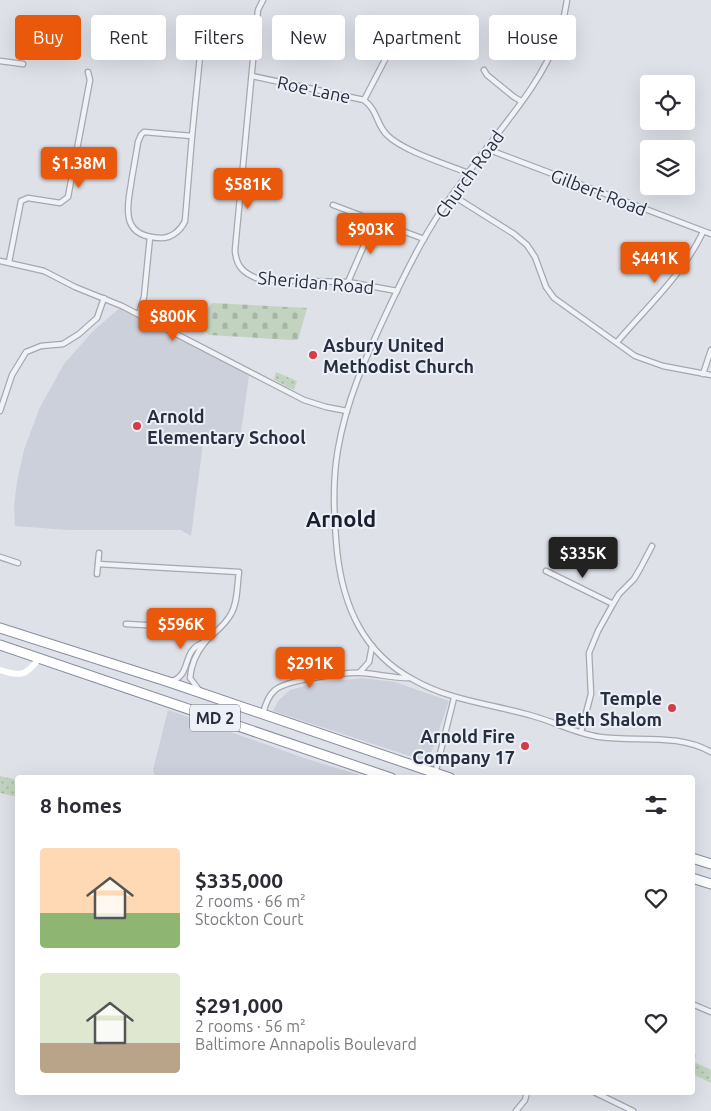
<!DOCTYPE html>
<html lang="en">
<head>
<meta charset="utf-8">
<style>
	:root { --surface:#fff; --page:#f2f2f3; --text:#2b2b33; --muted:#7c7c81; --accent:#ea580c }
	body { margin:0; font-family:Ubuntu,sans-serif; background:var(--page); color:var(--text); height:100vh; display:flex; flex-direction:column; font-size:19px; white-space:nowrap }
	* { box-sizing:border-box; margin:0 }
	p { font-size:16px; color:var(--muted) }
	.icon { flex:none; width:28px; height:28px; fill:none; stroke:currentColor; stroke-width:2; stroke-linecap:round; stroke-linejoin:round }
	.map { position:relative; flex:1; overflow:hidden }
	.details { position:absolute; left:15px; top:775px; width:680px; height:320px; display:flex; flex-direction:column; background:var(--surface); border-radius:5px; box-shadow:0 5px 20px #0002 }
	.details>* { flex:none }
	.guide { position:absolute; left:15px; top:15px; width:681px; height:45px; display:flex; gap:10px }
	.tools { position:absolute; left:640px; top:75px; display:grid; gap:10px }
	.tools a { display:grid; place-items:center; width:55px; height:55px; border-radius:5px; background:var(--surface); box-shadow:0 5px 20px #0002; font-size:25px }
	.price { position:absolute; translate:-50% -42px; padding:0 11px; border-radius:5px; background:var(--accent); color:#fff; font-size:16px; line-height:32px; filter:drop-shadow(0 1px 2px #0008) }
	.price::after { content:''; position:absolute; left:50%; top:30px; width:15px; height:11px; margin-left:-8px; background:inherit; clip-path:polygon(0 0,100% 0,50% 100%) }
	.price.selected { background:#222; color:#fff }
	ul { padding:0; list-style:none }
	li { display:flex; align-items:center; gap:15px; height:125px; padding:0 25px }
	li span { display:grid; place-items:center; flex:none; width:140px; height:100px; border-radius:5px; color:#555 }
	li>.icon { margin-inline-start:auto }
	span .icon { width:60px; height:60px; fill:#fffc; stroke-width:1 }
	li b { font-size:21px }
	h2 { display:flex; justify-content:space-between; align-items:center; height:60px; padding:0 25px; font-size:21px }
	.tag { padding:0 18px; border-radius:5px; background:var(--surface); box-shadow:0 5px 20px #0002; font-size:18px; line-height:45px }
	.tag.selected { background:var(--accent); color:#fff }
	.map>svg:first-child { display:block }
</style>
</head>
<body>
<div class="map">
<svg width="711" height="1111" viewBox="0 0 711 1111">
	<defs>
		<pattern id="green-dots" width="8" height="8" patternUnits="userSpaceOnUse" patternTransform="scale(1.25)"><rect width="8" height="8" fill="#c2d3bf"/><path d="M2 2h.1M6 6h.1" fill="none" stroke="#a7b5a5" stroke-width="1.8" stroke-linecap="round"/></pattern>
		<pattern id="cemetery-stones" width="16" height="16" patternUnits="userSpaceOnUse" patternTransform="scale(1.25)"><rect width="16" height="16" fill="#c2d3bf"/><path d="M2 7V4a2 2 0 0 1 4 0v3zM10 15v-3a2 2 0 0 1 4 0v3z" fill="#a7b5a5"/></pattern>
	</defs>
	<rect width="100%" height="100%" fill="#dee1e8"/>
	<g fill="#ccd0da">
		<polygon points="122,306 249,376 239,446 203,443 191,536 181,530 68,530 15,526 14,505 17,482 24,450 39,409 64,364 93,331"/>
		<polygon points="362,678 395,682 449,701 428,762 273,711 278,701 290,690 316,683"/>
		<polygon points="168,710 307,759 366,777 155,777 153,770"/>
	</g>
	<g fill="url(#green-dots)">
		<polygon points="276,372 297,381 294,390 274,380"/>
		<polygon points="0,776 17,780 17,797 0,793"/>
		<polygon points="693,1053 696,1055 694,1062 711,1070 711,1083 693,1074"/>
	</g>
	<polygon fill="url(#cemetery-stones)" points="212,303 307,308 298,340 291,340 209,335 203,329 205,312"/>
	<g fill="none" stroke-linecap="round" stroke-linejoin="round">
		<defs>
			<g id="street">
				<path d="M263 0 258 10 255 39 235 250C236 268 245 274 261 280L348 282 397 291"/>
				<path d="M567 0C565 12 563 25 558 37 539 89 497 131 466 176 454 192 442 208 432 225 414 254 399 286 385 316 365 359 346 402 338 449 332 483 334 517 337 551 343 606 363 653 414 680 451 701 492 704 533 716 555 722 577 734 600 737 636 742 678 733 711 752"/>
				<polyline points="0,61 23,64"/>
				<polyline points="484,70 487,75 514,97 521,101"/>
				<path d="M252 76 364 100C378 111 376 124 387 135 403 151 446 164 468 173"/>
				<polyline points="364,100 390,50 393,35"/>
				<path d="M144 132 192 136 185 221C181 230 172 238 161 238 123 237 126 213 131 184 133 170 136 156 138 142L141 135Z"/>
				<polyline points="192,136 200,56"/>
				<polyline points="487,149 711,234"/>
				<polyline points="452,195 514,234 527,245 535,257 546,287 554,298 635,356 663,366 711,375"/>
				<polyline points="333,205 424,239"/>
				<polyline points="0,261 44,271 75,287 122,306 304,400 326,407 347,411"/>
				<polyline points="9,262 21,201 28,198 60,203 68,197 90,80 88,72"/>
				<polyline points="348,282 375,220"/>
				<polyline points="139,314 144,297 150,237"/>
				<path d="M617 342C647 307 683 274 703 232"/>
				<polyline points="703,374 711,350"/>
				<polyline points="0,411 12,375 26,352 41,346 63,344 79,334 97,318 104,298"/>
				<polyline points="0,557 18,563"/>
				<path d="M98 564 239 572C237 585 238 602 231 614 224 627 214 632 205 642 197 652 191 665 190 678L199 690"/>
				<polyline points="546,571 613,604"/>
				<polyline points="97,574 99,553"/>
				<polyline points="126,624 182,627 196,633 206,641"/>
				<polyline points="360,672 369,662 372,646"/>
				<path d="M172 681C193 674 180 650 205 642"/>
				<path d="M263 714C265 705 268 696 275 690 286 680 346 672 362 673 378 674 393 678 409 678"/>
				<polyline points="581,732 591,694 589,653 598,631 613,604 619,594 634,579 641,567 652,546"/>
				<polyline points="434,778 454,698"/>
				<polyline points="692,1004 711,1012"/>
				<polyline points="594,1092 633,1111"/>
				<polyline points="516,1111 525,1100 527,1092"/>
			</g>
			<g id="highway">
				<polyline points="0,628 169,682 450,778"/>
				<polyline points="0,645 391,778"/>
				<polyline points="692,858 711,864"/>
				<polyline points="692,878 711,884"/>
			</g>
		</defs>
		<use href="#street" stroke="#a3a8b2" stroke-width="7"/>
		<use href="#highway" stroke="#858da0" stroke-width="11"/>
		<use href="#street" stroke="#f1f2f6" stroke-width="4.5"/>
		<path stroke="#fff" stroke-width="6" d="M0 670C20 676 26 677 39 658"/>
		<use href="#highway" stroke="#fff" stroke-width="9"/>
	</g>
	<g fill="#d43c48" stroke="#edf0f6" stroke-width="2">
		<circle cx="313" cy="355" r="5"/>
		<circle cx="137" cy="426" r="5"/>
		<circle cx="672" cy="708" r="5"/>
		<circle cx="525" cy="746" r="5"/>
	</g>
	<g text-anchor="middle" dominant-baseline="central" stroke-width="4" stroke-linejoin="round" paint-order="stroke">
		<rect fill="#edf0f6" stroke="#626877" stroke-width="1" x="190" y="704.5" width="50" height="27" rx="4"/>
		<g font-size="16" font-weight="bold" fill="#262e40">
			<text x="215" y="718">MD 2</text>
		</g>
		<g font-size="18" fill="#262e40" stroke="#edf0f6">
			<text transform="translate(314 89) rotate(12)">Roe Lane</text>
			<text transform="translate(469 174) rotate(-54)">Church Road</text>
			<text transform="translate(599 192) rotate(21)">Gilbert Road</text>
			<text transform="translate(316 282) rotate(5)">Sheridan Road</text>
		</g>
		<g font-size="18" font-weight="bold" fill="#262e40" stroke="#edf0f6" text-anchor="start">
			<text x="323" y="345">Asbury United<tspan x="323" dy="21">Methodist Church</tspan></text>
			<text x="147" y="416">Arnold<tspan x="147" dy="21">Elementary School</tspan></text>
			<text x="662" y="698" text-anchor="end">Temple<tspan x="662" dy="21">Beth Shalom</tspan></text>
			<text x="515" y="736" text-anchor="end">Arnold Fire<tspan x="515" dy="21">Company 17</tspan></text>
		</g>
		<g font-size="22" font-weight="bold" fill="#191f30" stroke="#edf0f6">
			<text x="341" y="518">Arnold</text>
		</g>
	</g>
</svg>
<div class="tools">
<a><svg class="icon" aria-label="locate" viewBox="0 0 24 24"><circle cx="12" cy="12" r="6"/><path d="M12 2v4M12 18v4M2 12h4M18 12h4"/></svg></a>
<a><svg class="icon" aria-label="layers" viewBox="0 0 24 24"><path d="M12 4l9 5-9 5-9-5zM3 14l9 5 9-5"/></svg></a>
</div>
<b class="price" style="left:79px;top:189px">$1.38M</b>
<b class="price" style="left:248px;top:210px">$581K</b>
<b class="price" style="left:371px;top:255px">$903K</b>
<b class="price" style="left:655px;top:284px">$441K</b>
<b class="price" style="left:173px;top:342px">$800K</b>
<b class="price selected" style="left:583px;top:579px">$335K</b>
<b class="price" style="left:181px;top:650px">$596K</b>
<b class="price" style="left:310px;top:689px">$291K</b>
<div class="guide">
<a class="tag selected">Buy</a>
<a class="tag">Rent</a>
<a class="tag">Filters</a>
<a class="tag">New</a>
<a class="tag">Apartment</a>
<a class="tag">House</a>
</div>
<section class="details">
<h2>8 homes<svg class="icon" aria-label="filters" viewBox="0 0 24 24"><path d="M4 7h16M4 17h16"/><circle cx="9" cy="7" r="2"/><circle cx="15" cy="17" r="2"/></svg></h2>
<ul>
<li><span style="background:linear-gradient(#ffd9b3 65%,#8fb573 0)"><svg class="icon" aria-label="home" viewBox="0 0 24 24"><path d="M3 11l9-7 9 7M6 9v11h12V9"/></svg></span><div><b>$335,000</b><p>2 rooms · 66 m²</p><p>Stockton Court</p></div><svg class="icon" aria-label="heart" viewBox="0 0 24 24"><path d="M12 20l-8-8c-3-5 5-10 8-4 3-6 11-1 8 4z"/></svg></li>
<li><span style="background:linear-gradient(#dfe7d0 70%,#b9a48a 0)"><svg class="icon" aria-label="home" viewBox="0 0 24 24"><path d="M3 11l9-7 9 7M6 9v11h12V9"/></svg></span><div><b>$291,000</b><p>2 rooms · 56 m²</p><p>Baltimore Annapolis Boulevard</p></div><svg class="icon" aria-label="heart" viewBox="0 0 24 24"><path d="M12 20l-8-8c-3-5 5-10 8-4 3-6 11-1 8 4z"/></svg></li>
</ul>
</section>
</div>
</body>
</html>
